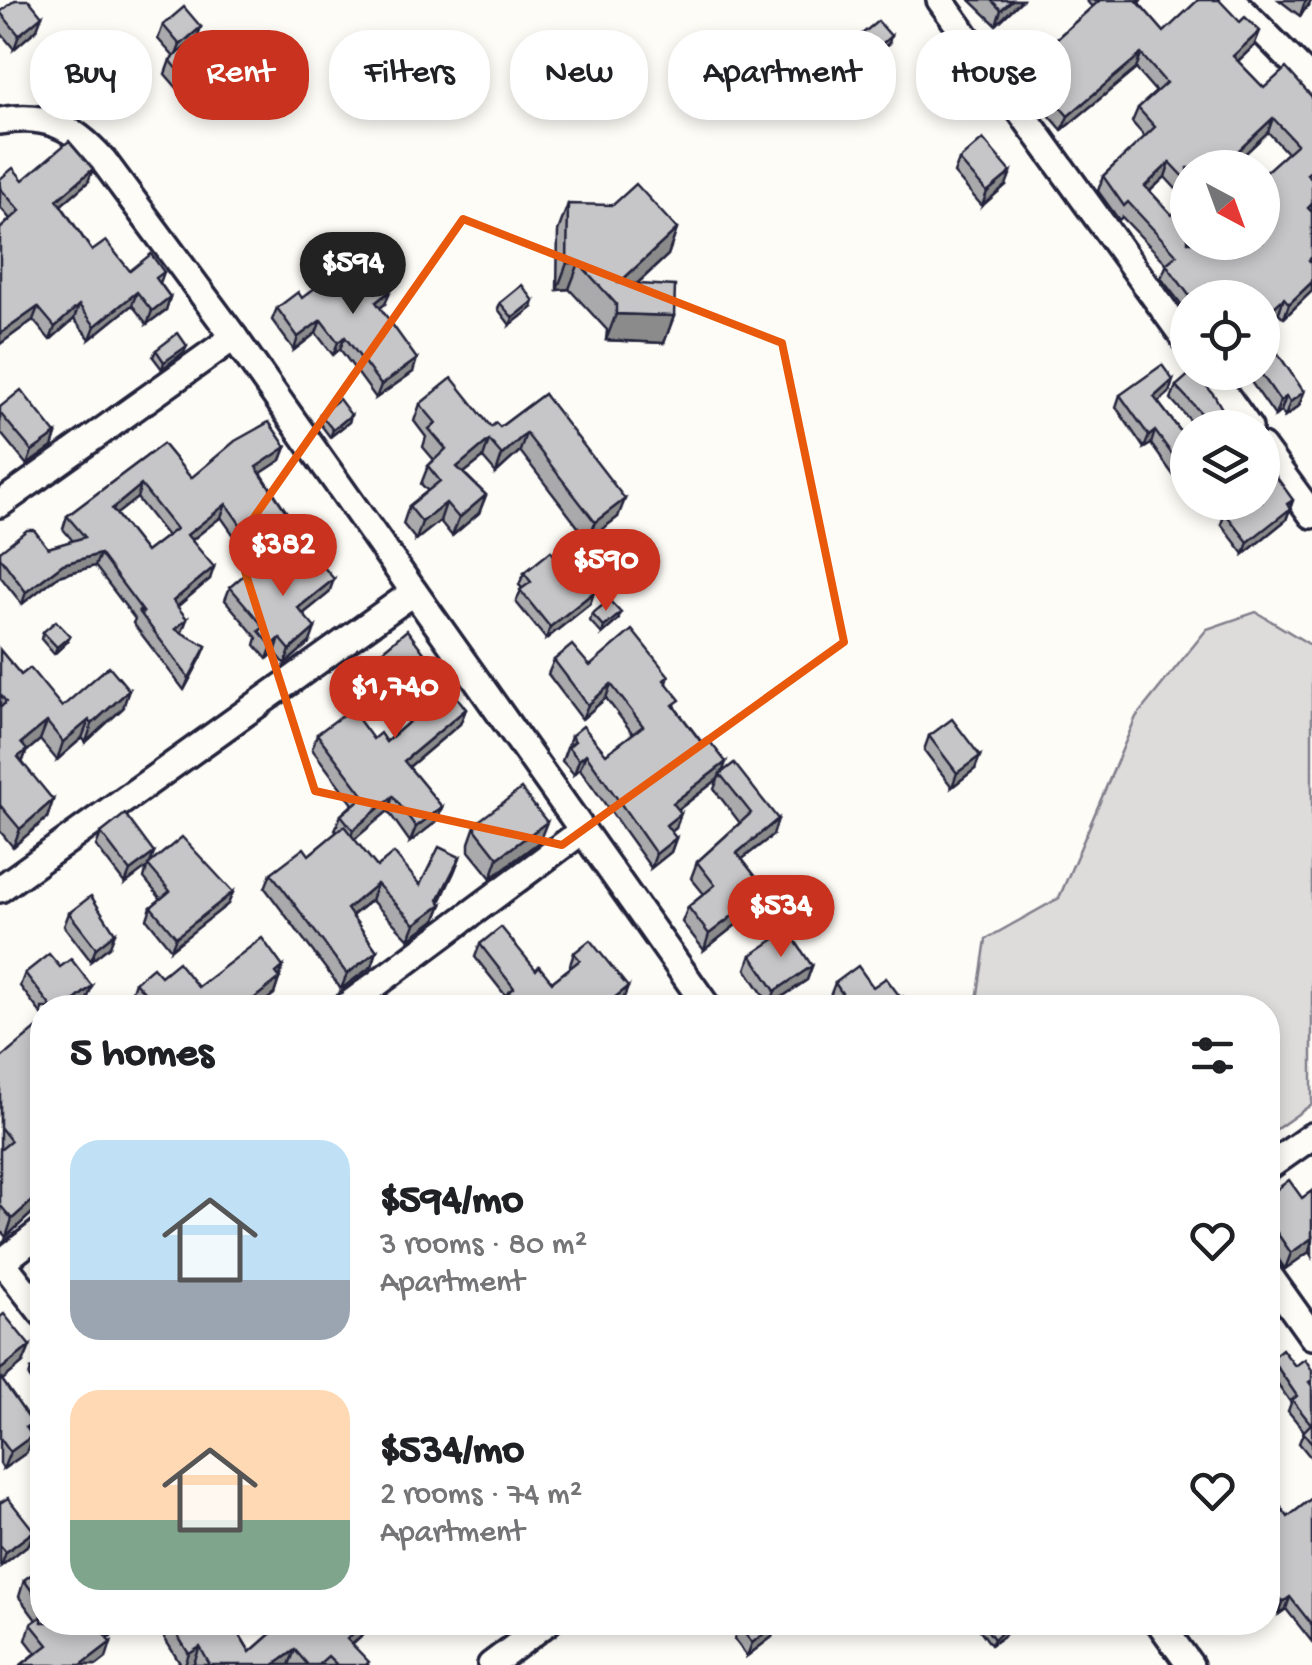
<!DOCTYPE html>
<html lang="en">
<head>
<meta charset="utf-8">
<style>
	:root { --surface:#fff; --page:#f6f6f6; --text:#202124; --muted:#757577; --accent:#c8321e }
	body { margin:0; font-family:"Gochi Hand",sans-serif; background:var(--page); color:var(--text); height:100vh; display:flex; flex-direction:column; font-size:38px; white-space:nowrap }
	* { box-sizing:border-box; margin:0 }
	p { font-size:32px; color:var(--muted) }
	.icon { flex:none; width:55px; height:55px; fill:none; stroke:currentColor; stroke-width:2; stroke-linecap:round; stroke-linejoin:round }
	.map { position:relative; flex:1; overflow:hidden }
	.sheet { position:absolute; left:30px; top:995px; width:1250px; height:640px; display:flex; flex-direction:column; background:var(--surface); border-radius:40px; box-shadow:0 5px 15px #0003 }
	.sheet>* { flex:none }
	.top-card { position:absolute; left:30px; top:30px; width:1252px; height:90px; display:flex; gap:20px }
	.needle { width:65px; rotate:139deg }
	.buttons { position:absolute; left:1170px; top:150px; display:grid; gap:20px }
	.buttons a { display:grid; place-items:center; width:110px; height:110px; border-radius:50%; background:var(--surface); box-shadow:0 5px 15px #0003; font-size:50px }
	.price { position:absolute; translate:-50% -85px; padding:0 22px; border-radius:35px; background:var(--accent); color:#fff; font-size:32px; line-height:65px; filter:drop-shadow(0 2px 5px #0008) }
	.price::after { content:''; position:absolute; left:50%; top:60px; width:30px; height:22px; margin-left:-15px; background:inherit; clip-path:polygon(0 0,100% 0,50% 100%) }
	.price.on { background:#222; color:#fff }
	ul { padding:0; list-style:none }
	li { display:flex; align-items:center; gap:30px; height:250px; padding:0 40px }
	li span { display:grid; place-items:center; flex:none; width:280px; height:200px; border-radius:30px; color:#555 }
	li>.icon { margin-inline-start:auto }
	span .icon { width:120px; height:120px; fill:#fffc; stroke-width:1 }
	li b { font-size:42px }
	h2 { display:flex; justify-content:space-between; align-items:center; height:120px; padding:0 40px; font-size:42px }
	.chip { padding:0 35px; border-radius:40px; background:var(--surface); box-shadow:0 5px 15px #0003; font-size:35px; line-height:90px }
	.chip.on { background:var(--accent); color:#fff }
	.map>svg:first-child { display:block }
</style>
</head>
<body>
<div class="map">
<svg width="1312" height="1665" viewBox="0 0 1312 1665">
	<rect width="100%" height="100%" fill="#fdfcf7"/>
	<filter id="ink" filterUnits="userSpaceOnUse"><feTurbulence type="fractalNoise" baseFrequency=".01" numOctaves="2"/><feDisplacementMap in="SourceGraphic" scale="20" xChannelSelector="R" yChannelSelector="G"/><feConvolveMatrix kernelMatrix="1 2 1 2 8 2 1 2 1" color-interpolation-filters="sRGB"/></filter>
	<g filter="url(#ink)">
		<polygon fill="#dddcdb" stroke="#807f8b" stroke-width="2.5" points="1256,612 1312,646 1312,1104 1268,1135 1268,1008 976,1007 986,939 1059,898 1136,717 1207,629"/>
		<g fill="none" stroke-linecap="round" stroke-linejoin="round">
			<defs>
				<g id="minor">
					<polyline points="940,0 1188,343"/>
					<polyline points="1232,0 1312,81"/>
					<path d="M0 121C46 113 73 126 103 160L234 337 708 1008"/>
					<polyline points="1209,372 1249,428"/>
					<polyline points="1262,447 1312,515"/>
					<polyline points="0,504 234,337"/>
					<polyline points="0,889 414,592"/>
					<polyline points="344,1008 582,831"/>
					<polyline points="1268,1167 1312,1136"/>
					<polyline points="0,1259 42,1313"/>
					<polyline points="2,1262 42,1231"/>
					<polyline points="1268,1274 1312,1336"/>
					<polyline points="1159,1622 1190,1665"/>
					<polyline points="491,1665 548,1622"/>
				</g>
			</defs>
			<use href="#minor" stroke="#22223b" stroke-width="32"/>
			<use href="#minor" stroke="#fdfcf7" stroke-width="25"/>
		</g>
		<g fill="#aaaaac" stroke="#22223b" stroke-width="2.5" fill-rule="evenodd">
			<polygon points="970,0 1022,0 996,25"/>
			<path d="M1086 0H1141L1139 3 1164 32 1254 46 1238 61 1264 88 1312 97V291L1284 318 1262 298H1188V313L1161 278 1167 264 1122 217 1119 220 1098 191 1103 176 1145 137 1132 122 1138 108 1156 92 1136 69 1062 130 1014 74 1019 60 1046 48 1092 7ZM1268 132 1287 153 1188 242V168H1230ZM1165 177 1187 201 1172 215 1150 191Z"/>
			<polygon points="1279,0 1312,0 1300,16"/>
			<polygon points="0,13 37,29 14,49 0,32"/>
			<polygon points="163,25 201,27 196,40 217,83 191,104 165,74 170,60 174,57 158,39"/>
			<polygon points="862,34 889,43 873,57 859,41"/>
			<polygon points="959,160 1006,185 982,206 954,173"/>
			<polygon points="0,179 88,182 61,205 92,251 130,271 164,272 160,283 170,297 166,310 147,324 132,305 90,339 74,319 50,340 33,320 0,344 0,229 10,219 0,207"/>
			<polygon points="568,204 677,229 668,255 637,284 674,316 664,343 606,340 607,330 569,289 557,290 558,231"/>
			<polygon points="390,291 385,304 380,308 413,372 376,398 340,349 333,355 316,333 294,350 272,320 277,308 302,298"/>
			<polygon points="500,303 532,308 510,325 498,309"/>
			<polygon points="187,346 184,352 162,369 153,357 156,350"/>
			<polygon points="1244,372 1262,372 1304,392 1299,406 1285,417 1281,411 1275,416"/>
			<polygon points="1173,380 1169,393 1158,402 1188,441 1188,492 1186,493 1151,444 1144,448 1116,407 1120,395"/>
			<polygon points="1176,386 1233,428 1197,428 1171,399"/>
			<polygon points="544,394 618,517 588,540 520,451 496,473 483,458 464,473 486,495 479,513 452,536 440,521 416,540 403,524 409,506 428,491 421,484 428,466 434,460 423,447 426,437 414,421 420,404 491,427 500,427"/>
			<polygon points="0,407 56,434 52,447 27,465 0,432"/>
			<polygon points="320,414 351,415 349,422 330,437 318,421"/>
			<path d="M163 444 191 478 286 447 281 460 261 473 293 522 289 535 252 561 221 517 192 540 210 579 177 607 187 619 181 633 206 646 201 658 184 690 133 623 135 619 95 566 58 576 22 604 0 576V551L48 548 73 541 63 529 67 516ZM137 498 167 536 146 552 116 514Z"/>
			<polygon points="1262,472 1293,500 1286,520 1244,554 1221,524 1225,513 1262,502"/>
			<polygon points="560,563 594,592 590,604 546,639 516,602 522,588 519,585 524,573"/>
			<polygon points="276,582 329,593 303,614 310,642 285,664 275,652 267,659 255,645 257,638 225,600 230,587"/>
			<polygon points="592,614 618,620 602,634 590,621"/>
			<polygon points="43,632 67,642 54,654 41,639"/>
			<polygon points="0,650 21,675 62,707 123,708 86,742 82,738 57,760 40,740 26,752 22,763 53,800 47,818 13,847 0,831"/>
			<polygon points="382,651 466,709 460,724 409,767 442,807 436,822 410,842 388,811 354,839 377,867 420,885 460,857 454,872 440,902 442,904 436,919 409,939 371,900 352,916 377,951 372,966 341,989 265,888 271,873 309,855 337,832 335,830 341,815 353,804 312,749 317,734 373,739 386,742 416,716 376,666"/>
			<polygon points="554,660 669,676 667,683 677,710 773,835 742,859 766,890 760,906 704,950 682,922 688,907 704,894 691,878 697,862 740,823 714,789 718,779 678,810 676,828 671,832 676,838 671,852 651,868 580,769 574,774 562,761 571,736 606,754 633,734 606,698 582,719 548,674"/>
			<polygon points="929,736 975,769 952,787 924,750"/>
			<polygon points="476,823 539,842 491,878 469,851 469,843"/>
			<polygon points="101,833 154,853 150,863 233,892 228,904 171,949 147,919 151,907 161,899 144,878 147,867 125,884 96,846"/>
			<polygon points="69,913 110,946 91,961 64,926"/>
			<polygon points="480,944 536,970 552,982 571,967 570,965 574,953 623,1000 618,1004 505,995 475,957"/>
			<polygon points="751,955 812,966 807,980 770,1005 746,969"/>
			<polygon points="25,973 87,1000 77,1008 42,1008 42,1015 20,986"/>
			<polygon points="161,976 198,987 279,978 274,994 133,1002 130,997 135,982"/>
			<polygon points="835,983 873,987 897,1008 835,1008 836,1004 830,996"/>
			<polygon points="0,1059 42,1204 6,1237 0,1230"/>
			<polygon points="1312,1191 1312,1257 1309,1252 1285,1269 1268,1244 1268,1196 1302,1198"/>
			<polygon points="0,1317 30,1346 23,1363 2,1380 32,1423 29,1432 32,1436 26,1453 3,1469 0,1464"/>
			<polygon points="1271,1358 1312,1370 1312,1459 1299,1443 1304,1431 1288,1411 1291,1403 1268,1370"/>
			<polygon points="42,1362 42,1390 40,1392 29,1377 31,1370"/>
			<polygon points="1268,1490 1288,1517 1312,1498 1312,1642 1286,1609 1279,1614 1268,1599"/>
			<polygon points="0,1503 29,1544 1,1566 0,1565"/>
			<polygon points="42,1507 42,1533 34,1523 39,1509"/>
			<polygon points="42,1567 42,1622 132,1622 108,1638 106,1658 97,1665 21,1665 36,1653 26,1640 31,1624 36,1620 19,1597 24,1580"/>
			<polygon points="163,1622 232,1622 250,1652 284,1622 378,1622 352,1645 368,1665 195,1665 194,1663 190,1665 181,1665 160,1631"/>
			<polygon points="978,1622 1003,1622 1005,1635 991,1645 977,1626"/>
			<polygon points="777,1624 772,1637 747,1656 734,1639 738,1625"/>
		</g>
		<g fill="#8b8b8c" stroke="#22223b" stroke-width="2.5">
			<polygon points="1012,0 1022,0 996,25 1001,10"/>
			<polygon points="1307,0 1312,0 1300,16 1304,4"/>
			<polygon points="42,16 37,29 14,49 19,35"/>
			<polygon points="201,27 196,40 175,58 180,45"/>
			<polygon points="1260,31 1254,46 1228,70 1233,56"/>
			<polygon points="891,36 889,43 873,57 875,50"/>
			<polygon points="1141,54 1136,69 1062,130 1068,116"/>
			<polygon points="222,70 217,83 191,104 196,91"/>
			<polygon points="1273,118 1268,132 1230,168 1222,168 1223,165"/>
			<polygon points="1170,162 1165,177 1140,200 1145,186"/>
			<polygon points="93,169 88,182 52,213 57,200"/>
			<polygon points="1011,172 1006,185 982,206 987,192"/>
			<polygon points="677,229 668,255 616,303 619,283"/>
			<polygon points="567,263 579,263 569,289 557,290"/>
			<polygon points="1312,282 1312,291 1284,318 1289,304"/>
			<polygon points="390,291 385,304 371,315 376,302"/>
			<polygon points="137,292 132,305 90,339 95,326"/>
			<polygon points="170,297 166,310 147,324 152,311"/>
			<polygon points="1284,298 1279,312 1262,328 1262,318"/>
			<polygon points="534,301 532,308 510,325 513,318"/>
			<polygon points="79,305 74,319 50,340 55,327"/>
			<polygon points="38,307 33,320 0,344 0,334"/>
			<polygon points="616,314 674,316 664,343 606,340"/>
			<polygon points="321,320 316,333 294,350 298,337"/>
			<polygon points="345,337 340,349 333,355 338,342"/>
			<polygon points="187,346 184,352 162,369 164,362"/>
			<polygon points="417,359 413,372 376,398 381,385"/>
			<polygon points="1173,380 1169,393 1149,410 1154,397"/>
			<polygon points="1304,392 1299,406 1285,417 1290,402"/>
			<polygon points="1286,397 1281,411 1275,416 1280,401"/>
			<polygon points="351,415 349,422 330,437 333,430"/>
			<polygon points="1155,431 1151,444 1144,448 1149,436"/>
			<polygon points="526,433 520,451 496,473 502,455"/>
			<polygon points="56,434 52,447 27,465 32,451"/>
			<polygon points="489,440 483,458 450,484 457,467"/>
			<polygon points="286,447 281,460 252,479 256,467"/>
			<polygon points="141,485 137,498 108,521 112,509"/>
			<polygon points="486,495 479,513 452,536 459,518"/>
			<polygon points="625,499 618,517 588,540 595,522"/>
			<polygon points="1293,500 1286,520 1244,554 1248,542"/>
			<polygon points="446,503 440,521 416,540 422,522"/>
			<polygon points="226,504 221,517 183,547 187,535"/>
			<polygon points="293,522 289,535 252,561 257,548"/>
			<polygon points="100,554 95,566 58,576 22,604 26,592 63,564"/>
			<polygon points="214,567 210,579 168,614 173,601"/>
			<polygon points="334,579 329,593 293,622 298,608"/>
			<polygon points="594,592 590,604 546,639 550,627"/>
			<polygon points="621,613 618,620 602,634 604,627"/>
			<polygon points="187,619 182,632 170,642 175,629"/>
			<polygon points="315,628 310,642 285,664 290,650"/>
			<polygon points="70,636 67,642 54,654 57,647"/>
			<polygon points="280,638 275,652 267,659 272,646"/>
			<polygon points="206,646 201,658 184,690 189,678"/>
			<polygon points="611,684 606,698 582,719 588,705"/>
			<polygon points="129,690 123,708 86,742 92,724"/>
			<polygon points="466,709 460,724 398,776 404,761"/>
			<polygon points="89,720 82,738 57,760 63,742"/>
			<polygon points="47,722 40,740 26,752 20,769 11,776 21,743"/>
			<polygon points="586,754 580,769 574,774 579,760"/>
			<polygon points="980,756 975,769 952,787 957,773"/>
			<polygon points="726,762 721,776 720,774 718,779 668,817 673,803"/>
			<polygon points="393,796 388,811 348,845 353,830"/>
			<polygon points="53,800 47,818 13,847 20,829"/>
			<polygon points="442,807 436,822 410,842 416,827"/>
			<polygon points="681,813 676,828 661,839 666,825"/>
			<polygon points="778,819 773,835 731,868 737,853"/>
			<polygon points="547,822 539,842 491,878 498,858"/>
			<polygon points="676,838 671,852 651,868 656,854"/>
			<polygon points="154,853 149,866 125,884 130,871"/>
			<polygon points="460,857 454,872 436,908 442,904 436,919 409,939 415,924 438,900"/>
			<polygon points="377,884 371,900 341,924 347,909"/>
			<polygon points="766,890 760,906 704,950 709,934"/>
			<polygon points="233,892 228,904 171,949 176,937"/>
			<polygon points="115,933 110,946 91,961 96,948"/>
			<polygon points="377,951 372,966 341,989 347,974"/>
			<polygon points="812,966 807,980 770,1005 775,991"/>
			<polygon points="283,967 274,994 257,1008 242,1008 276,973"/>
			<polygon points="92,986 87,1000 77,1008 65,1008"/>
			<polygon points="628,987 623,1000 613,1008 614,998"/>
			<polygon points="901,998 897,1008 888,1008"/>
			<polygon points="42,1192 42,1204 6,1237 12,1219"/>
			<polygon points="1312,1238 1309,1252 1285,1269 1291,1253"/>
			<polygon points="30,1346 23,1363 0,1382 0,1370"/>
			<polygon points="32,1436 26,1453 3,1469 10,1452"/>
			<polygon points="34,1531 29,1544 1,1566 6,1552"/>
			<polygon points="1290,1597 1286,1609 1279,1614 1283,1602"/>
			<polygon points="112,1622 132,1622 96,1645 102,1629"/>
			<polygon points="365,1622 378,1622 341,1654 347,1639"/>
			<polygon points="777,1624 772,1637 747,1656 752,1643"/>
			<polygon points="1007,1628 1005,1635 991,1645 994,1639"/>
			<polygon points="111,1642 106,1658 97,1665 81,1665"/>
			<polygon points="200,1647 194,1663 190,1665 185,1665 189,1654"/>
			<polygon points="295,1650 289,1665 274,1665"/>
		</g>
		<g fill="#c6c6c8" stroke="#22223b" stroke-width="2.5" fill-rule="evenodd">
			<polygon points="15,0 29,0 42,16 19,35 0,12"/>
			<polygon points="991,0 1012,0 1001,10"/>
			<path d="M1100 0H1136L1164 32 1198 0H1219L1240 22 1245 17 1260 31 1233 56 1264 88 1286 68 1312 97V170L1307 174 1312 180V204L1308 208 1312 212V257L1309 260 1312 263V282L1289 304 1284 298 1262 318V298H1191L1166 264 1177 255 1128 202 1124 206 1103 176 1155 127 1138 108 1166 83 1141 54 1068 116 1019 60 1040 41 1046 48ZM1273 118 1297 144 1262 175V242H1188V201L1172 215 1145 186 1170 162 1188 181V168H1225L1223 165Z"/>
			<polygon points="184,7 201,27 180,45 163,25"/>
			<polygon points="878,21 891,36 875,50 862,34"/>
			<polygon points="195,39 222,70 196,91 170,60"/>
			<polygon points="983,139 1011,172 987,192 959,160"/>
			<polygon points="69,141 93,169 57,200 92,251 106,241 130,271 151,254 164,272 156,278 170,297 152,311 137,292 95,326 79,305 55,327 38,307 0,334 0,229 20,211 0,188 0,179 13,168 23,180"/>
			<polygon points="636,184 677,229 619,283 675,286 674,316 616,314 616,304 579,263 567,263 568,204 613,205"/>
			<polygon points="360,253 390,291 376,302 417,359 381,385 345,337 338,342 321,320 298,337 277,308 298,292 302,298"/>
			<polygon points="522,285 534,301 513,318 500,303"/>
			<polygon points="1262,330 1304,392 1290,402 1286,397 1280,401 1260,372 1262,372"/>
			<polygon points="178,333 187,346 164,362 156,350"/>
			<polygon points="1162,365 1173,380 1154,397 1188,441 1188,476 1155,431 1149,436 1120,395"/>
			<polygon points="1192,372 1195,372 1214,395 1233,428 1215,428 1176,386"/>
			<polygon points="452,378 491,427 496,423 500,427 544,394 625,499 595,522 526,433 502,455 489,440 457,467 486,495 459,518 446,503 422,522 409,506 440,481 428,466 446,449 429,429 436,423 420,404"/>
			<polygon points="21,390 56,434 32,451 0,413 0,407"/>
			<polygon points="339,399 351,415 333,430 320,414"/>
			<path d="M269 422 286 447 256 467 293 522 257 548 226 504 187 535 214 567 173 601 187 619 175 629 206 646 189 678 138 610 144 613 100 554 63 564 26 592 0 557V551L27 530H34L48 548 85 537 67 516 163 444 191 478 235 441ZM141 485 176 529 146 552 112 509Z"/>
			<polygon points="1270,468 1293,500 1287,504 1290,509 1248,542 1225,513 1239,502 1262,502 1262,486 1265,484 1262,481 1262,472"/>
			<polygon points="551,551 560,563 567,558 594,592 550,627 520,590 531,582 524,573"/>
			<polygon points="311,552 334,579 298,608 315,628 290,650 280,638 272,646 259,631 264,627 230,587 259,562 276,582"/>
			<polygon points="609,600 621,613 604,627 592,614"/>
			<polygon points="56,621 70,636 57,647 43,632"/>
			<polygon points="407,630 466,709 404,761 442,807 416,827 393,796 353,830 341,815 364,796 317,734 351,709 373,739 380,733 386,742 426,707 382,651"/>
			<polygon points="632,630 669,676 664,680 680,700 673,705 701,742 707,738 726,762 673,803 681,813 666,825 676,838 656,854 586,754 579,760 568,747 575,741 571,736 583,726 606,754 643,726 611,684 588,705 554,660 572,645 590,666"/>
			<polygon points="0,650 21,675 30,668 62,707 109,666 129,690 92,724 89,720 63,742 47,722 21,743 27,750 18,757 53,800 20,829 0,805 0,708 6,702 0,694"/>
			<polygon points="952,719 980,756 957,773 929,736"/>
			<polygon points="734,763 778,819 737,853 766,890 709,934 688,907 715,885 697,862 751,813 720,774"/>
			<polygon points="521,789 547,822 498,858 476,830 476,823"/>
			<polygon points="125,814 154,853 130,871 101,833"/>
			<polygon points="344,826 377,867 394,853 420,885 439,847 460,857 438,900 442,904 415,924 377,884 347,909 377,951 347,974 271,873 304,848 309,855"/>
			<polygon points="182,837 233,892 176,937 151,907 170,891 148,865"/>
			<polygon points="91,896 115,933 96,948 69,913"/>
			<polygon points="501,927 536,970 539,966 552,982 580,960 574,953 590,940 628,987 614,998 620,1008 490,1008 514,988 480,944"/>
			<polygon points="788,930 812,966 775,991 751,955"/>
			<polygon points="262,938 283,967 276,973 280,978 242,1008 126,1008 145,993 135,982 153,967 161,976 178,962 198,987"/>
			<polygon points="49,954 60,967 71,959 92,986 65,1008 52,1008 25,973"/>
			<polygon points="858,966 873,987 886,978 901,998 888,1008 841,1008 837,1002 844,996 835,983"/>
			<polygon points="42,1024 42,1192 12,1219 0,1205 0,1150 11,1141 0,1127 0,1059"/>
			<polygon points="1289,1180 1302,1198 1312,1191 1312,1238 1291,1253 1268,1220 1268,1196"/>
			<polygon points="4,1314 30,1346 0,1370 0,1317"/>
			<polygon points="1282,1349 1295,1366 1305,1359 1312,1370 1312,1380 1309,1382 1312,1386 1312,1443 1303,1432 1311,1424 1292,1400 1297,1396 1271,1358"/>
			<polygon points="42,1362 42,1385 31,1370"/>
			<polygon points="0,1377 32,1423 26,1427 32,1436 10,1452 0,1438"/>
			<polygon points="1268,1450 1274,1458 1268,1463"/>
			<polygon points="1268,1490 1288,1517 1312,1498 1312,1625 1290,1597 1283,1602 1269,1583 1268,1584"/>
			<polygon points="8,1498 34,1531 6,1552 0,1545 0,1503"/>
			<polygon points="42,1567 42,1605 24,1580"/>
			<polygon points="42,1616 42,1622 112,1622 102,1629 111,1642 81,1665 21,1665 48,1645 31,1624"/>
			<polygon points="169,1622 232,1622 250,1652 284,1622 365,1622 347,1639 369,1662 366,1665 337,1665 328,1656 318,1665 308,1665 295,1650 274,1665 210,1665 200,1647 189,1654"/>
			<polygon points="742,1622 776,1622 777,1624 752,1643 738,1625"/>
			<polygon points="981,1622 1003,1622 1007,1628 994,1639"/>
		</g>
	</g>
	<path fill="none" stroke="#e8590c" stroke-width="8" stroke-linejoin="round" d="M463 219 782 343 844 642 562 845 315 791 236 543Z"/>
</svg>
<div class="buttons">
<a><svg class="needle" viewBox="-14 -14 28 28"><path d="M0-13l5 13h-10z" fill="#e53935"/><path d="M0 13l5-13h-10z" fill="#757577"/></svg></a>
<a><svg class="icon" aria-label="locate" viewBox="0 0 24 24"><circle cx="12" cy="12" r="6"/><path d="M12 2v4M12 18v4M2 12h4M18 12h4"/></svg></a>
<a><svg class="icon" aria-label="layers" viewBox="0 0 24 24"><path d="M12 4l9 5-9 5-9-5zM3 14l9 5 9-5"/></svg></a>
</div>
<b class="price on" style="left:353px;top:317px">$594</b>
<b class="price" style="left:283px;top:599px">$382</b>
<b class="price" style="left:606px;top:614px">$590</b>
<b class="price" style="left:395px;top:741px">$1,740</b>
<b class="price" style="left:781px;top:960px">$534</b>
<div class="top-card">
<a class="chip">Buy</a>
<a class="chip on">Rent</a>
<a class="chip">Filters</a>
<a class="chip">New</a>
<a class="chip">Apartment</a>
<a class="chip">House</a>
</div>
<section class="sheet">
<h2>5 homes<svg class="icon" aria-label="filters" viewBox="0 0 24 24"><path d="M4 7h16M4 17h16"/><circle cx="9" cy="7" r="2"/><circle cx="15" cy="17" r="2"/></svg></h2>
<ul>
<li><span style="background:linear-gradient(#bfe0f5 70%,#9aa5b1 0)"><svg class="icon" aria-label="home" viewBox="0 0 24 24"><path d="M3 11l9-7 9 7M6 9v11h12V9"/></svg></span><div><b>$594/mo</b><p>3 rooms · 80 m²</p><p>Apartment</p></div><svg class="icon" aria-label="heart" viewBox="0 0 24 24"><path d="M12 20l-8-8c-3-5 5-10 8-4 3-6 11-1 8 4z"/></svg></li>
<li><span style="background:linear-gradient(#ffd9b3 65%,#7fa58c 0)"><svg class="icon" aria-label="home" viewBox="0 0 24 24"><path d="M3 11l9-7 9 7M6 9v11h12V9"/></svg></span><div><b>$534/mo</b><p>2 rooms · 74 m²</p><p>Apartment</p></div><svg class="icon" aria-label="heart" viewBox="0 0 24 24"><path d="M12 20l-8-8c-3-5 5-10 8-4 3-6 11-1 8 4z"/></svg></li>
</ul>
</section>
</div>
</body>
</html>
